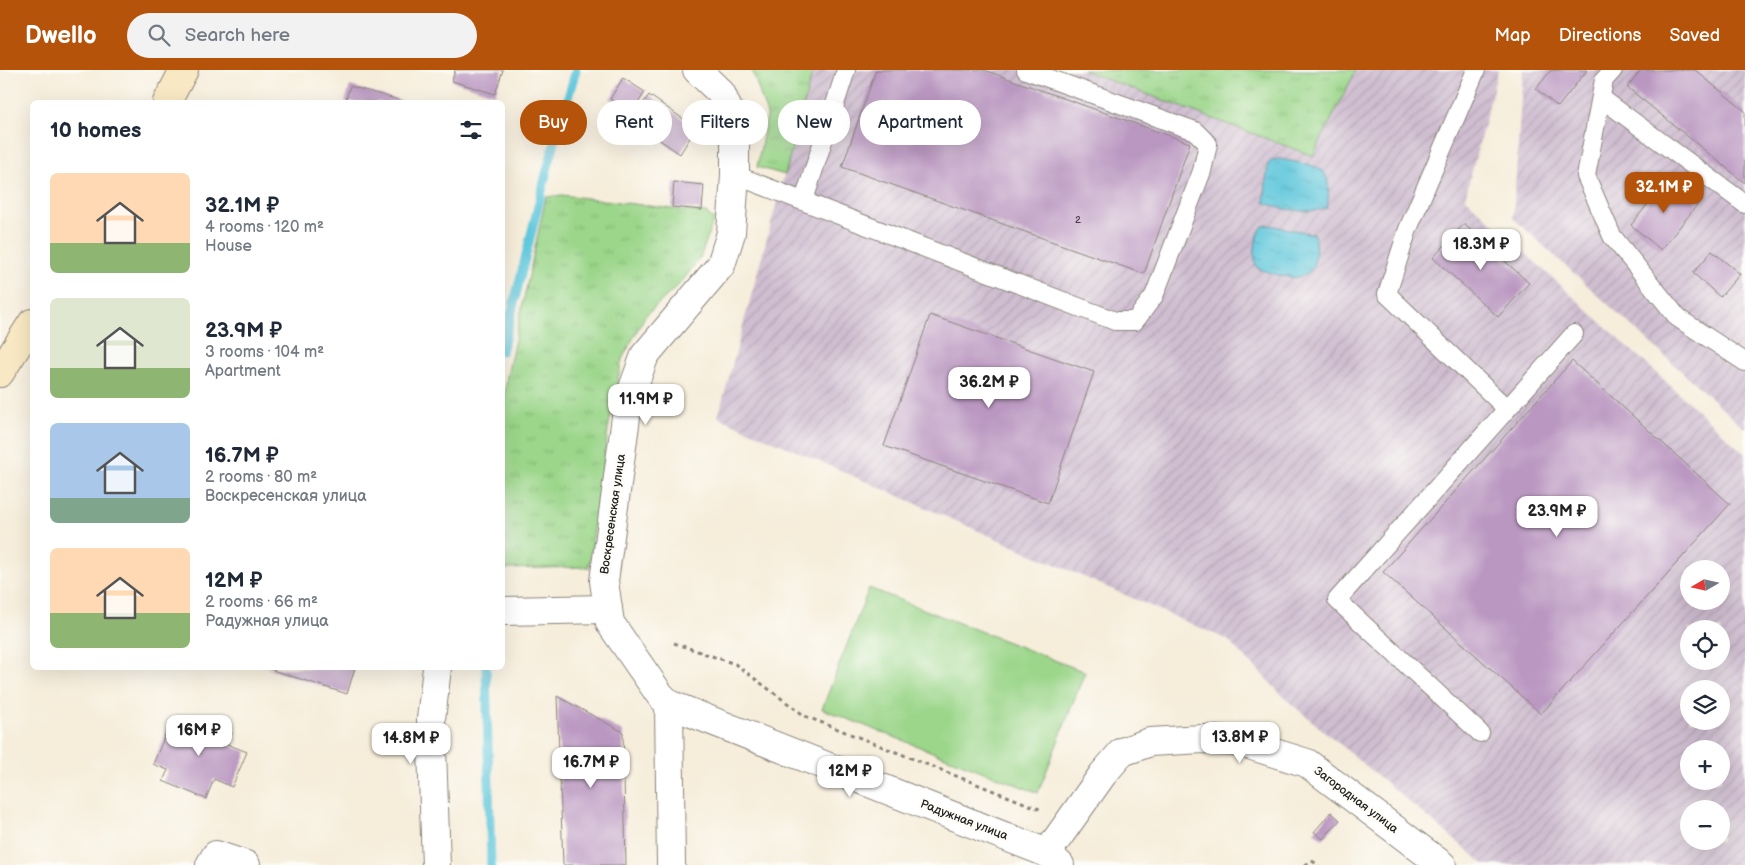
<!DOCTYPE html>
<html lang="en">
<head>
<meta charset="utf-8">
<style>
	:root { --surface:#fff; --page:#f2f2f3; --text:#1f2937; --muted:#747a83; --accent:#b45309 }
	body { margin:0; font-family:"Balsamiq Sans",sans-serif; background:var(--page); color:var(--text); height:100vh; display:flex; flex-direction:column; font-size:19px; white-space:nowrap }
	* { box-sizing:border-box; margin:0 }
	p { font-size:16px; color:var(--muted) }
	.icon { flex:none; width:28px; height:28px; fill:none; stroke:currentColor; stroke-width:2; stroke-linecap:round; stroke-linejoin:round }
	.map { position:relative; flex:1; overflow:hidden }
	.details { position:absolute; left:30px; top:30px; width:475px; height:570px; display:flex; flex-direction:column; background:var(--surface); border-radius:8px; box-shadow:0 5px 20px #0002 }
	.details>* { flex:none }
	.top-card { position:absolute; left:520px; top:30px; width:475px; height:45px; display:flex; gap:10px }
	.needle { width:32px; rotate:261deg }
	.fabs { position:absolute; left:1680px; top:490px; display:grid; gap:10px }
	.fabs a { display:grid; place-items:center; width:50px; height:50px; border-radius:50%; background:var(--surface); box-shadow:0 5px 20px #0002; font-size:25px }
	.price { position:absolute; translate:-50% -42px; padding:0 11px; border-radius:10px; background:#fff; color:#222; font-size:16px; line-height:32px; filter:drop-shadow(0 1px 2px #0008) }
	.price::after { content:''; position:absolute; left:50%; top:30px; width:15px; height:11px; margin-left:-8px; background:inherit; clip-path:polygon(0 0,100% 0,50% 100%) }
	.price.on { background:var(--accent); color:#fff }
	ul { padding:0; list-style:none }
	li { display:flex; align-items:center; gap:15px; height:125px; padding:0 20px }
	li span { display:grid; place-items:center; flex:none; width:140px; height:100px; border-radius:8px; color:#555 }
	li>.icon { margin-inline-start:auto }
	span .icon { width:60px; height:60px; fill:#fffc; stroke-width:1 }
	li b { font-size:21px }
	h2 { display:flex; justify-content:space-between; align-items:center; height:60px; padding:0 20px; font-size:21px }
	.pill { padding:0 18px; border-radius:22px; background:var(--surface); box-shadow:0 5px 20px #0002; font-size:18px; line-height:45px }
	.pill.on { background:var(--accent); color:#fff }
	header { display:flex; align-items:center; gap:30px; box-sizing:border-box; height:70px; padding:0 25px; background:var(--accent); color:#fff }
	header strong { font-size:24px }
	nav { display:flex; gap:28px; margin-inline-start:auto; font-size:18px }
	.search { width:350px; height:45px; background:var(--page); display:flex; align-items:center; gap:12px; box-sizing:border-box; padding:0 18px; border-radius:28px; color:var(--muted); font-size:19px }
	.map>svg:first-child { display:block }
</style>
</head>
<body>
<header>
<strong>Dwello</strong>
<div class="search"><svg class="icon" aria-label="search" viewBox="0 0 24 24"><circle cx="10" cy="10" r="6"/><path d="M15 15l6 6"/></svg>Search here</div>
<nav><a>Map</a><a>Directions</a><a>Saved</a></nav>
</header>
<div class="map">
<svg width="1745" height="795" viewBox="0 0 1745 795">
	<defs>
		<pattern id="industrial-furrows" width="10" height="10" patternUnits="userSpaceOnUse" patternTransform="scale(1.25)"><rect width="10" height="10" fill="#cfbdd0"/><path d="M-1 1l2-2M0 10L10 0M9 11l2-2" fill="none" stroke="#b1a2b2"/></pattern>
		<pattern id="grass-tufts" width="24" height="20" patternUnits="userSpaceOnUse" patternTransform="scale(1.25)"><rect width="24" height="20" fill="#9bd68a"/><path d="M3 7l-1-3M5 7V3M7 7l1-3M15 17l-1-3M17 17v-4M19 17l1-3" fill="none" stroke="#85b776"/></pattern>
		<pattern id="water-ripples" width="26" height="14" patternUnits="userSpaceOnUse" patternTransform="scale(1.25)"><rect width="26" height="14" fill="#60c7dc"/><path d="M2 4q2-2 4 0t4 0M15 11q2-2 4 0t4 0" fill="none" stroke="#53aabc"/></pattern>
	</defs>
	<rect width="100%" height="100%" fill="#fdfcf7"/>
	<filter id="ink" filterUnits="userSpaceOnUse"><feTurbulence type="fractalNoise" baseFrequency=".02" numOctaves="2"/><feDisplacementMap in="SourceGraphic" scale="10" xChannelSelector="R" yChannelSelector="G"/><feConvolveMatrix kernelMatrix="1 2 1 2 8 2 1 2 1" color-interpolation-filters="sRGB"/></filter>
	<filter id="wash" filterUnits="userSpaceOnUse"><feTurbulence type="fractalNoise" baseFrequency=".0096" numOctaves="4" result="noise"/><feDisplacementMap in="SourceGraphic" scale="20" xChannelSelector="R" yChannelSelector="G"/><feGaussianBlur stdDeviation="1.12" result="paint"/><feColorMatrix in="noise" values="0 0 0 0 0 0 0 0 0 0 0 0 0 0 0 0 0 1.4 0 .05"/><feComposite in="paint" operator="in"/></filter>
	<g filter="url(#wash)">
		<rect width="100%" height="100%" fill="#f6edda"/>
		<g fill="url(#industrial-furrows)" fill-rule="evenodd">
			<path d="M813 0H1084L1313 86 1356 0H1498L1465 128 1745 384V789L1740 795H1485L1288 631 1228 570 718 347ZM1689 499H1721V531H1689ZM1689 559H1721V591H1689ZM1689 619H1721V651H1689ZM1689 679H1721V711H1689ZM1689 739H1721V771H1689Z"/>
			<polygon points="1523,0 1745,0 1745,359 1513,148"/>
		</g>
		<g fill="url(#grass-tufts)" stroke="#5c7953">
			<polygon points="752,0 813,0 785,105 757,97 767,45"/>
			<polygon points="1082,0 1356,0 1313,86"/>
			<polygon points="562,125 706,143 714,149 701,186 681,213 645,246 622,289 608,360 589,497 503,499 502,348 507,306 546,127"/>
		</g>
		<polygon fill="#9bd68a" stroke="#5c7953" points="869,518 1085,602 1038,723 822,639"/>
		<g fill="url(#water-ripples)" stroke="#3e727c">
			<path d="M1280 89C1318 97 1334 93 1327 138 1307 144 1282 140 1264 132L1268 94 1272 90Z"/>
			<path d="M1269 155 1314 164C1323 215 1294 213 1257 198 1252 187 1255 165 1263 156Z"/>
		</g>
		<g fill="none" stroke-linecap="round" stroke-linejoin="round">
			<g stroke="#60c7dc" stroke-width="9">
				<polyline points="502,281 548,96 576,0"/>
				<polyline points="486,598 491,795"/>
			</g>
		</g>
		<g id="blocks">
			<g fill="#ba97c1">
				<polygon points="455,0 503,0 495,24 452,11"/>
				<polygon points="876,0 984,0 1190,73 1144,204 842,97"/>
				<polygon points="1551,0 1587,0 1558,37 1536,19"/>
				<polygon points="1641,0 1695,0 1745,41 1745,113 1627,17"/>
				<polygon points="623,8 645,22 632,43 610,29"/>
				<polygon points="350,16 406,32 345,32"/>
				<polygon points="649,25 696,58 680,84 631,50"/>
				<polygon points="1668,109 1698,134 1661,180 1631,155"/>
				<polygon points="674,112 704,115 702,140 672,137"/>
				<polygon points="1464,154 1529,213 1498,247 1433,188"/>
				<polygon points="1712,181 1740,204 1720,227 1693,203"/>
				<polygon points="930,245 1094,302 1048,433 884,376"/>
				<polygon points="1572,291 1730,434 1541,644 1383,502"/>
				<polygon points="266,598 355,598 347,624"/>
				<polygon points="557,626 623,662 626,795 563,795"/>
				<polygon points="195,647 232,663 227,674 247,682 232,717 214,709 206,729 163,711 168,700 153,694 172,649 191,657"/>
				<polygon points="1331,742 1340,750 1323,769 1314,762"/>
			</g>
		</g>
	</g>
	<g filter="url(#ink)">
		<use href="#blocks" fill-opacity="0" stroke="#89847b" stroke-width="1"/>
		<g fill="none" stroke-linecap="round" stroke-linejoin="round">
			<defs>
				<g id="lane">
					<polyline points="1476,0 1408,159 1387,224 1506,338"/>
					<polyline points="1613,0 1604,10 1586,106 1612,166 1678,248 1745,292"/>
					<polyline points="1601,28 1745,134"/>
					<polyline points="735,105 1115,251 1135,251 1154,226 1202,101 1208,74 1195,61 1026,0"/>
					<polyline points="804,130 846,0"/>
					<polyline points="1480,663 1337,530 1574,264"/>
				</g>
				<g id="street">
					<polyline points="697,0 721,23 735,55 735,105 731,163 721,195 645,285 628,332 604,511 610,553 660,625 669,634 1047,783 1060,795"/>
					<polyline points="502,541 608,539"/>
					<polyline points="669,634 671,795"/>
					<polyline points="1047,783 1103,704 1122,682 1150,672 1202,669 1239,672 1307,693 1442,795"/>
					<polyline points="210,795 216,785 246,795"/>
					<polyline points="436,795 431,649 437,598"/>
				</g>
				<g id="secondary">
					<polyline points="167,32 184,0"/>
					<polyline points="0,303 32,253"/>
				</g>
			</defs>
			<use href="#lane" stroke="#89847b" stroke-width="20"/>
			<use href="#street" stroke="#89847b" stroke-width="30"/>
			<use href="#secondary" stroke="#89847b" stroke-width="30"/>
			<g stroke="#89847b" stroke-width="3" stroke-dasharray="4 4" stroke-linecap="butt">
				<polyline points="674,573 735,594 805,646 1042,740"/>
				<polyline points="1305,795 1312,791 1319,795"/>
			</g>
			<use href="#lane" stroke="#fff" stroke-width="18"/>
			<use href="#street" stroke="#fff" stroke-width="28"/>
			<use href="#secondary" stroke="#f8e8c3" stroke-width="28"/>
		</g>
	</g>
	<g text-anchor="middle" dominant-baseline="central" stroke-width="5" stroke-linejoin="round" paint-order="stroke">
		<g font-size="10" fill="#443b45">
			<text x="1078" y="150">2</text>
		</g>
		<g font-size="12" fill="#1c1c1c" stroke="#fdfcf7">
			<text transform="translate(613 444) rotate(-82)">Воскресенская улица</text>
			<text transform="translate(1356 730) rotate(37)">Загородная улица</text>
			<text transform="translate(964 750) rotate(21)">Радужная улица</text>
		</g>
	</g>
</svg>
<div class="fabs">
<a><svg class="needle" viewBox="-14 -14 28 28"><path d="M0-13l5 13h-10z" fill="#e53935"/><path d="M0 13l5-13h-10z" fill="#747a83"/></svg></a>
<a><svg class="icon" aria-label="locate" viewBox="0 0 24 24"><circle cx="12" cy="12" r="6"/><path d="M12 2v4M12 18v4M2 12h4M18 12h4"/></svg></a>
<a><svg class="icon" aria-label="layers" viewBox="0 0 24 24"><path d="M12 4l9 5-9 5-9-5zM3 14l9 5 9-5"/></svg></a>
<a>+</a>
<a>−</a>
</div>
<b class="price on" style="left:1664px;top:144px">32.1M ₽</b>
<b class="price" style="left:1481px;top:201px">18.3M ₽</b>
<b class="price" style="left:989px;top:339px">36.2M ₽</b>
<b class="price" style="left:646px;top:356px">11.9M ₽</b>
<b class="price" style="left:1557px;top:468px">23.9M ₽</b>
<b class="price" style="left:199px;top:687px">16M ₽</b>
<b class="price" style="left:1240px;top:694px">13.8M ₽</b>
<b class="price" style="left:411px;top:695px">14.8M ₽</b>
<b class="price" style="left:591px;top:719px">16.7M ₽</b>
<b class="price" style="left:850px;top:728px">12M ₽</b>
<div class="top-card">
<a class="pill on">Buy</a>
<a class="pill">Rent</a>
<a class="pill">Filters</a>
<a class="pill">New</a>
<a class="pill">Apartment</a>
</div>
<section class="details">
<h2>10 homes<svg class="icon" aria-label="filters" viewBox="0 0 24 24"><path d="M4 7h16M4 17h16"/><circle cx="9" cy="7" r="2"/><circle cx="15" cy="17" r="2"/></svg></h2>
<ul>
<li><span style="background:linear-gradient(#ffd9b3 70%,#8fb573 0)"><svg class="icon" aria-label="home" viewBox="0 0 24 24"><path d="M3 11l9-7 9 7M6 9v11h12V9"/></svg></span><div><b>32.1M ₽</b><p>4 rooms · 120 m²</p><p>House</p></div></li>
<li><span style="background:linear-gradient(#dfe7d0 70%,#8fb573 0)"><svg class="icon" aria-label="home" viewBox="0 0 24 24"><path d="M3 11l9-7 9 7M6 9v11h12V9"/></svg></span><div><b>23.9M ₽</b><p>3 rooms · 104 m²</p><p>Apartment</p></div></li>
<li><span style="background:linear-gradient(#a9c7e8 75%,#7fa58c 0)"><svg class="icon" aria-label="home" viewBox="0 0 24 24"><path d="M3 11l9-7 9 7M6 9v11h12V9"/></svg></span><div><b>16.7M ₽</b><p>2 rooms · 80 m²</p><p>Воскресенская улица</p></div></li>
<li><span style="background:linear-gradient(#ffd9b3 65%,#8fb573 0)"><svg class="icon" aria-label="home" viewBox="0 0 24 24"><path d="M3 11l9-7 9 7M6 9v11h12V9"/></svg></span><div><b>12M ₽</b><p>2 rooms · 66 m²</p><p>Радужная улица</p></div></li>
</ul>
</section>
</div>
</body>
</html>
